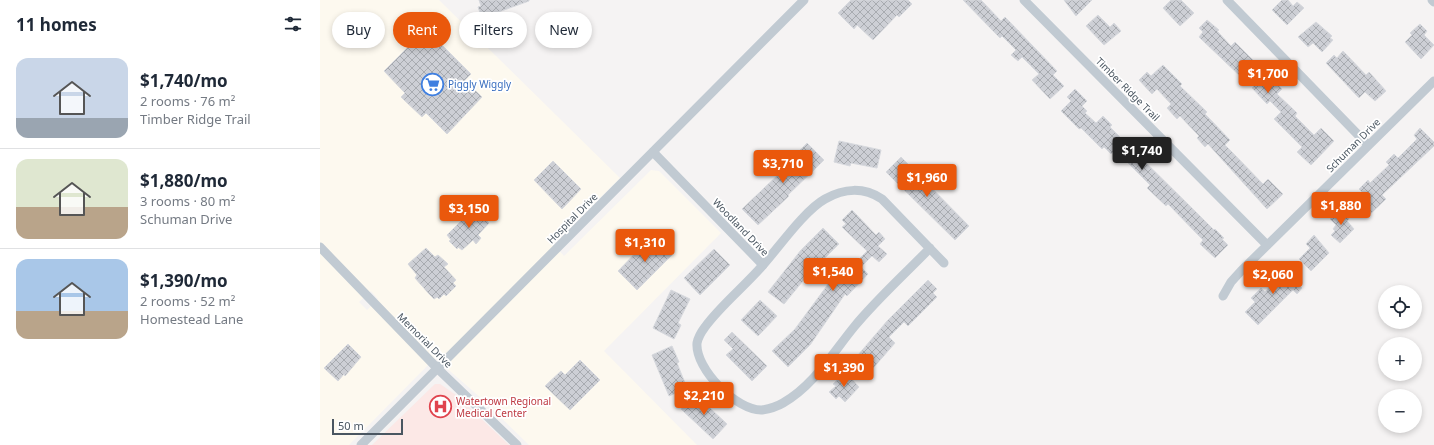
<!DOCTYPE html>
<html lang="en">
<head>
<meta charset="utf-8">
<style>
	:root { --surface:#fff; --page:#f2f2f3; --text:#1f2937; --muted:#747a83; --line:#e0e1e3; --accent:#ea580c }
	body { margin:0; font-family:"Noto Sans",sans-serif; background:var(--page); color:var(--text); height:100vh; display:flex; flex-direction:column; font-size:15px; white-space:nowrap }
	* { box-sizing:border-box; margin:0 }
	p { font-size:13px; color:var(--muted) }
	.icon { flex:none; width:22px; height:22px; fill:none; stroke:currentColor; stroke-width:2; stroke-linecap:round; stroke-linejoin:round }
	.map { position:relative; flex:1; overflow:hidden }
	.details { display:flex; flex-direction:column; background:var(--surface); width:320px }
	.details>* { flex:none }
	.hud { position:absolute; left:12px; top:12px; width:380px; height:36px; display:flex; gap:8px }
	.buttons { position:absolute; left:1058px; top:285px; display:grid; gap:8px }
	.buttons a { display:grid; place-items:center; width:44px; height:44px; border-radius:50%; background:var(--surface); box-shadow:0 2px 6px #0003; font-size:20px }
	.scale { position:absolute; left:12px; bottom:10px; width:71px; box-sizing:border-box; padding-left:4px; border:2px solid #4a5661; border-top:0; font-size:11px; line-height:14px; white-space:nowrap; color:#4a5661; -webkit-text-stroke:3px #fff; paint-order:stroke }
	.price { position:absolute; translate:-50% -34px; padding:0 9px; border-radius:4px; background:var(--accent); color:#fff; font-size:13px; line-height:26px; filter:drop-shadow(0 1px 2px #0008) }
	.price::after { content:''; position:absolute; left:50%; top:24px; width:12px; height:9px; margin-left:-6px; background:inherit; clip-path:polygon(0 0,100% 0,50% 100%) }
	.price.active { background:#222; color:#fff }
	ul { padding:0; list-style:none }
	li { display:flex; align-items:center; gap:12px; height:100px; padding:0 16px }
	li+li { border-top:1px solid var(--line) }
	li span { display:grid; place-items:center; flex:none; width:112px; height:80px; border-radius:12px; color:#555 }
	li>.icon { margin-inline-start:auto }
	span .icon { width:48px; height:48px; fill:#fffc; stroke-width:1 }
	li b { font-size:17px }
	h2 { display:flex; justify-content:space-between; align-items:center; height:48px; padding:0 16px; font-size:17px }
	.pill { padding:0 14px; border-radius:18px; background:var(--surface); box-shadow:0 2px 6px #0003; font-size:14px; line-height:36px }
	.pill.active { background:var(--accent); color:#fff }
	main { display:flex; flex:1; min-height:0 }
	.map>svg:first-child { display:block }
</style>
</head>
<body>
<main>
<section class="details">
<h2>11 homes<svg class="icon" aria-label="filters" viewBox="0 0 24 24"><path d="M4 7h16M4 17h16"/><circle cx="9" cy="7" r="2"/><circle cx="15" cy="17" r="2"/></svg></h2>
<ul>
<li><span style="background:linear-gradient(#c9d6e8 75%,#9aa5b1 0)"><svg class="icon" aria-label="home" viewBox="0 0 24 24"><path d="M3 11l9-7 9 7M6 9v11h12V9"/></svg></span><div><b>$1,740/mo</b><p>2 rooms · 76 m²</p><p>Timber Ridge Trail</p></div></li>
<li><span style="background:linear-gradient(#dfe7d0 60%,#b9a48a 0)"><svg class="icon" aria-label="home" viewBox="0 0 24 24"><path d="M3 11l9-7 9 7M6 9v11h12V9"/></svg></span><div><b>$1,880/mo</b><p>3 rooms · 80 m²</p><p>Schuman Drive</p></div></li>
<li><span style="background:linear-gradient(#a9c7e8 65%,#b9a48a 0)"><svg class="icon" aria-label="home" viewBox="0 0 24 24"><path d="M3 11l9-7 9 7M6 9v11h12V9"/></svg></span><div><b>$1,390/mo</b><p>2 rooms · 52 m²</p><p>Homestead Lane</p></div></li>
</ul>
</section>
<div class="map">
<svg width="1114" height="445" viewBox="0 0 1114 445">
	<defs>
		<pattern id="building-cross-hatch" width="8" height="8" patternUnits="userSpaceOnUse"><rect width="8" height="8" fill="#cdcfd5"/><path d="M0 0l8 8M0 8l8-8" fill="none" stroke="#a8abb0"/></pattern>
	</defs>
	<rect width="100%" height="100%" fill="#f5f3f3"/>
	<path fill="#fdf9ef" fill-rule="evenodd" d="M0 0H119L300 178 233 244 244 256 331 170 339 171 401 233 284 351 377 445H209L161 398 115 358 29 445H0ZM51 291 58 299 47 310 39 302Z"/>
	<polygon fill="#fce8e6" points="115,384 120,384 136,395 189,445 52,445"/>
	<g fill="url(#building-cross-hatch)" stroke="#d7d9de">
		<polygon points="159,0 209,0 209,1 162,18 158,7 161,6"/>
		<polygon points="531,0 588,0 592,4 579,17 577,15 553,40 537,25 534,29 518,13"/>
		<polygon points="643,0 661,0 681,21 685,17 737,71 733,75 744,86 730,99 712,80 719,74 702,57 698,61 691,55 696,50 682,36 680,38"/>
		<polygon points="744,0 772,0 756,16"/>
		<polygon points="851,0 861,0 874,13 860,26 843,8"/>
		<polygon points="962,0 968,0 973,6 977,2 984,8 967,25 952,10"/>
		<polygon points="778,15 790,27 794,23 801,31 784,45 766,26"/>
		<polygon points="887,20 899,30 897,31 911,46 915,42 933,60 932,61 962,89 957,94 977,113 975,116 994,135 1001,128 1014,141 991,165 977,152 982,147 954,119 961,112 950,101 947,104 932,88 938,82 927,71 921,77 879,37 883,32 879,28"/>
		<polygon points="996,22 1012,36 1010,38 1013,40 1002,52 993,43 988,47 978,37"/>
		<polygon points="1100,24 1107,31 1104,35 1114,45 1101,59 1085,42 1092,35 1090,33"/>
		<polygon points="106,29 151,74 145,80 162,97 127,134 106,113 102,117 81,97 85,93 64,71"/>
		<polygon points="1023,51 1046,75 1049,72 1066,91 1055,101 1045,92 1039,98 1006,63 1014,55 1017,58"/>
		<polygon points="843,65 862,84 860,86 887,112 885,114 910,140 905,145 943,184 948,179 963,194 947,209 888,144 885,147 877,138 879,136 860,116 857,119 847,108 851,104 837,89 832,94 819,80 827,72 831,76"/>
		<polygon points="755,89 767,101 762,106 767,111 765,113 776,123 783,116 792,125 790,127 809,146 894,230 895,229 904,238 902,239 908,245 895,258 880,244 883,240 848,204 846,206 827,188 830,185 795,150 791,154 784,147 782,149 761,128 759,129 741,111 751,101 747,97"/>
		<polygon points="1100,128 1114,142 1114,146 1062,195 1066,199 1046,218 1034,206 1045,195 1039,189 1048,180 1050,183 1069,165 1066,162 1074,154 1078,158 1097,139 1094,135"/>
		<polygon points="519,141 561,150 557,168 531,163 530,166 514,162"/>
		<polygon points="487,143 504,160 468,195 469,196 438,225 422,209 459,174 458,173"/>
		<polygon points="581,157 649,226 635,240 566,172"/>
		<polygon points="233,161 261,189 242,209 214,180"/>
		<polygon points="154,208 158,211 160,209 168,217 166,220 169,223 158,235 161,238 156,244 153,240 142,250 138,247 137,249 129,241 131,240 127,235"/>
		<polygon points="1020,209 1029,219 1027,221 1034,229 1020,243 1011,235 1015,231 1013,229 1016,225 1010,219"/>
		<polygon points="532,210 556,235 559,232 565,239 558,246 567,254 559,262 552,256 541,267 548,274 527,296 525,294 490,345 468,367 452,351 475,329 509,283 533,259 536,262 547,251 522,227 526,224 522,220"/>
		<polygon points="503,228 519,244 497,266 496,265 464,304 448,292 481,250"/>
		<polygon points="994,235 1009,253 991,271 979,259 990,248 986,244"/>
		<polygon points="332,236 352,255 317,290 298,271"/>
		<polygon points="106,248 115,257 118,255 128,264 124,267 136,280 133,283 136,286 126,296 124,294 119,299 117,297 114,299 110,295 95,278 97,275 88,264"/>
		<polygon points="394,249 410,265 380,295 364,278"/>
		<polygon points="968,262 975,270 970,276 982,288 977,294 973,290 938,325 925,312 935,302 931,298 941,288 945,292 960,276 957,273"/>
		<polygon points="608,280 617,289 613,293 617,297 588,326 584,322 569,337 575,343 547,375 532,362 568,320"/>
		<polygon points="351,290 370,299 358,323 361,325 354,339 333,328"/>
		<polygon points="440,300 457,316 438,336 421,320"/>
		<polygon points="412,332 447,366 432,381 406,355 413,349 404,340"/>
		<polygon points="28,344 41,357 25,376 24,374 18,381 4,368"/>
		<polygon points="352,346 359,362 357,363 367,388 349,396 332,355"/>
		<polygon points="260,360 280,380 250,410 225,386 241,371 245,375"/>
		<polygon points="525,372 539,387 525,402 519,396 516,399 509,392 516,386 513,384"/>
		<polygon points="375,394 407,424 393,439 361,409"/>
	</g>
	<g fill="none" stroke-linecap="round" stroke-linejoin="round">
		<g stroke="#c1cad2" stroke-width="9">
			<polyline points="704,0 947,245"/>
			<polyline points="907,0 1048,145"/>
			<polyline points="1112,0 1114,2"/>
			<polyline points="333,152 443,265"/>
			<polyline points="0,247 118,369 197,445"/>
			<path d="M610 248C585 274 557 299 534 327 512 354 494 385 463 403 458 406 448 409 442 410 417 411 375 369 377 343 378 338 382 331 385 327 400 306 426 285 443 265 459 247 485 210 505 199 524 188 544 187 562 199L624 263"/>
			<polyline points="903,296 911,282 921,271 1114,81"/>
			<polyline points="41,445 484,0"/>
		</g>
	</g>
	<defs>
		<symbol id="supermarket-ring" viewBox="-11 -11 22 22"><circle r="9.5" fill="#fff" stroke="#3f7fe0" stroke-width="1.5"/><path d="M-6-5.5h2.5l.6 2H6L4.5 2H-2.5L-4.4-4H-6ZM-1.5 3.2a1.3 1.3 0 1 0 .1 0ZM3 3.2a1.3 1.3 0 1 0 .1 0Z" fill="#3f7fe0"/></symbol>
		<symbol id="hospital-ring" viewBox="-11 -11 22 22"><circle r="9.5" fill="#fff" stroke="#e0444e" stroke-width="1.5"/><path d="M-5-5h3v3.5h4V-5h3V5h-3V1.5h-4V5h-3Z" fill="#e0444e"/></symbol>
	</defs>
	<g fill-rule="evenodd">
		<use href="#supermarket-ring" x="100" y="72" width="25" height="25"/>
		<use href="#hospital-ring" x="108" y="394" width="25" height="25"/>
	</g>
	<g text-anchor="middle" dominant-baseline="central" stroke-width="3.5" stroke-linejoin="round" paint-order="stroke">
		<g font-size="10" fill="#366cbe" stroke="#fff" text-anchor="start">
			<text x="128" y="84">Piggly Wiggly</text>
		</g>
		<g font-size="10" fill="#4a5661" stroke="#fff">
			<text transform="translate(808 89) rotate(45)">Timber Ridge Trail</text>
			<text transform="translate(1033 145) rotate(-45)">Schuman Drive</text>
			<text transform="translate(252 218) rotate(-45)">Hospital Drive</text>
			<text transform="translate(421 227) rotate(46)">Woodland Drive</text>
			<text transform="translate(105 340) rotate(45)">Memorial Drive</text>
		</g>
		<g font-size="10" fill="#be3a42" stroke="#fff" text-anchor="start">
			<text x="136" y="401">Watertown Regional<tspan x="136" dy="12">Medical Center</tspan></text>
		</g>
	</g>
</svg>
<div class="buttons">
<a><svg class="icon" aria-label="locate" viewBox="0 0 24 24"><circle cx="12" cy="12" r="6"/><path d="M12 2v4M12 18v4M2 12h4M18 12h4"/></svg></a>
<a>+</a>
<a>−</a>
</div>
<div class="scale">50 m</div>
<b class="price" style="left:948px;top:94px">$1,700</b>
<b class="price active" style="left:822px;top:171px">$1,740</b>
<b class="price" style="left:463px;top:184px">$3,710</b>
<b class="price" style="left:607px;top:198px">$1,960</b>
<b class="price" style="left:1021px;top:226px">$1,880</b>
<b class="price" style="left:149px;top:229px">$3,150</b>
<b class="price" style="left:325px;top:263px">$1,310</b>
<b class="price" style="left:513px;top:292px">$1,540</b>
<b class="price" style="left:953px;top:295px">$2,060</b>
<b class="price" style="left:524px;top:388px">$1,390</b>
<b class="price" style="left:384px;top:416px">$2,210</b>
<div class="hud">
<a class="pill">Buy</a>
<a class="pill active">Rent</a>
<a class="pill">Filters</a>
<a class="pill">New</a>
</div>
</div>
</main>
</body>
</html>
